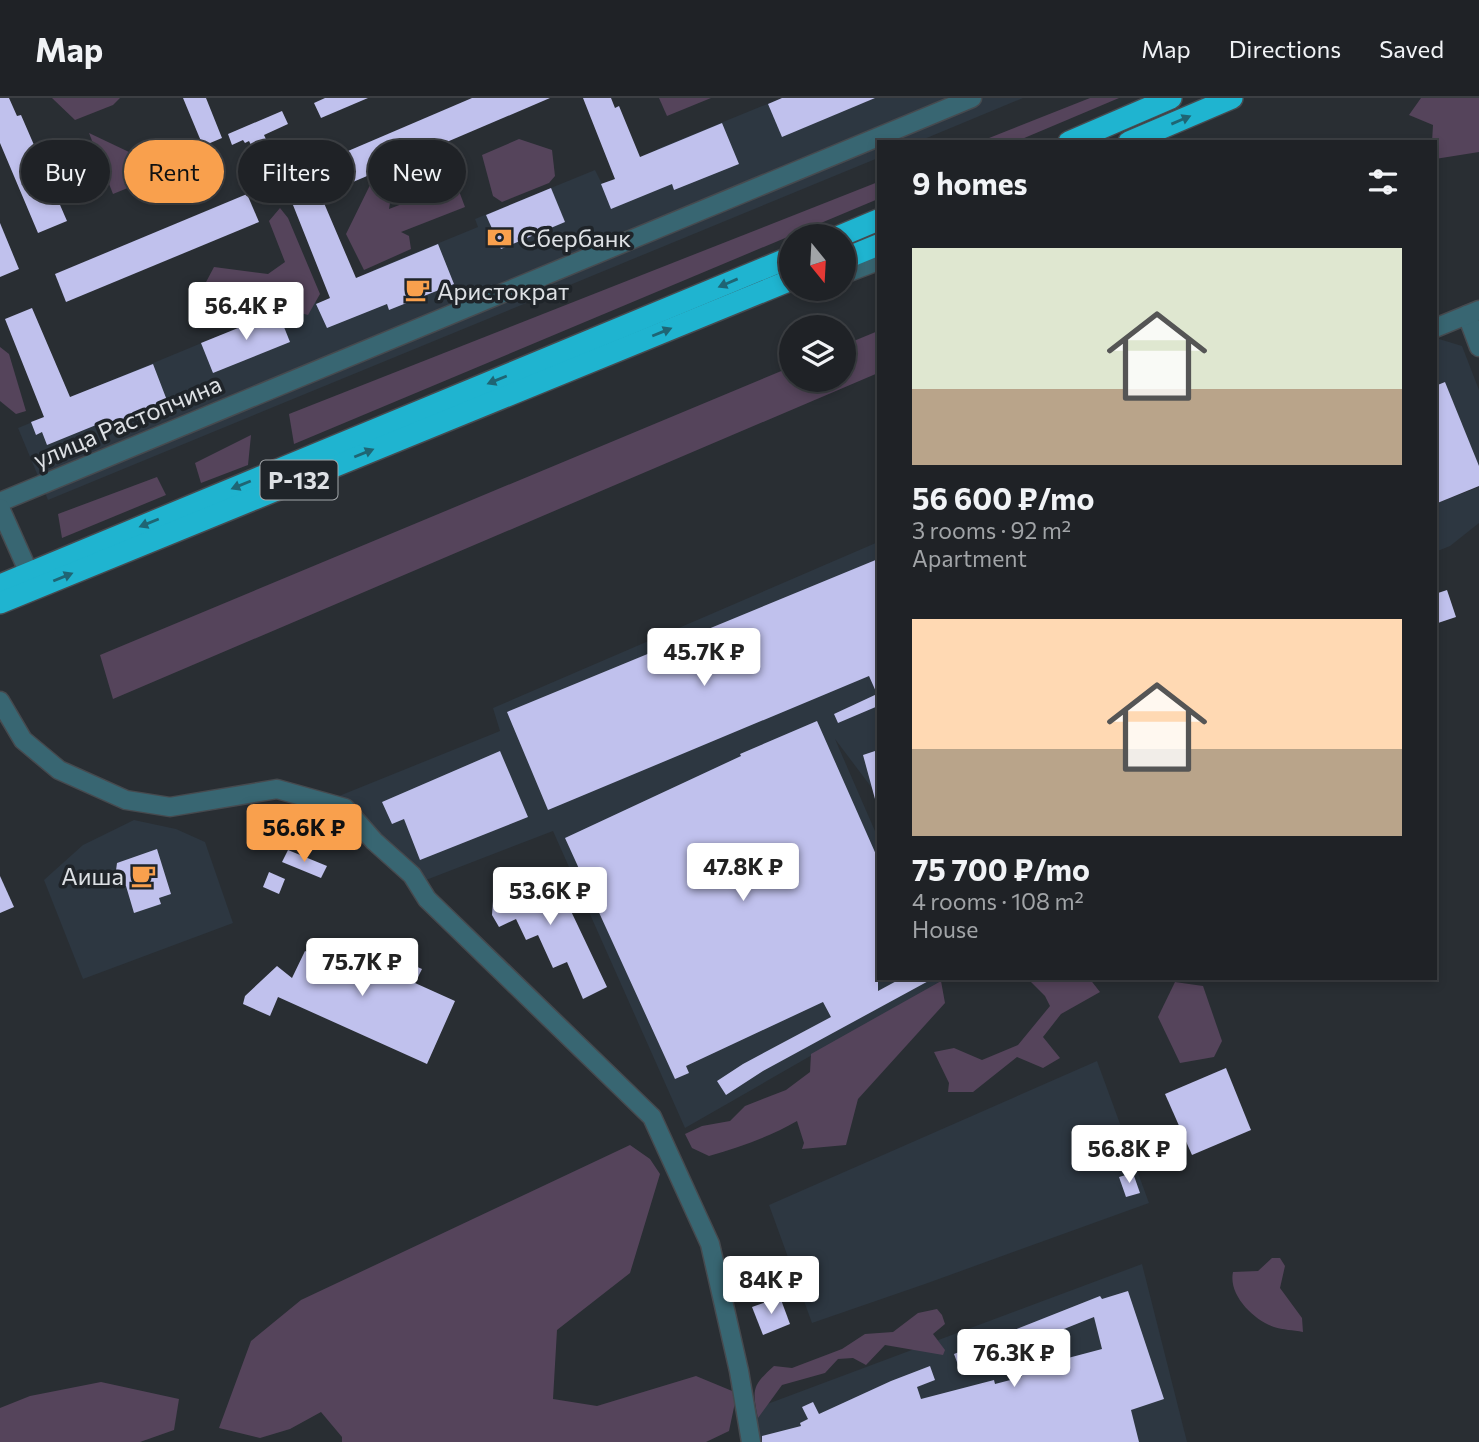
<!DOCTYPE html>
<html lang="en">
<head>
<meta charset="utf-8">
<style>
	:root { --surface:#1f2226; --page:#2c2f32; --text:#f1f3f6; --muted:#a1a4a7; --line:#3c3f43; --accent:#f9a04d }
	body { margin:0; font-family:Commissioner,sans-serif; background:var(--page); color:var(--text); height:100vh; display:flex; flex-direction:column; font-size:26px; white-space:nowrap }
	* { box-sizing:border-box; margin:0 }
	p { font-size:23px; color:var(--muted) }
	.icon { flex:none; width:38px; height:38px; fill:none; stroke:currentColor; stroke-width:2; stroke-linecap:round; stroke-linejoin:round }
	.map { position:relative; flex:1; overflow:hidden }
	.drawer { position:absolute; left:877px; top:42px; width:560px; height:840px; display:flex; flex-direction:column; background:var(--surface); border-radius:0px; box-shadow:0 4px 10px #0003,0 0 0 2px var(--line) }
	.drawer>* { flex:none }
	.guide { position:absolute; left:21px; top:42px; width:665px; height:63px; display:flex; gap:14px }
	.needle { width:46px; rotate:162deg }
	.fabs { position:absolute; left:779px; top:126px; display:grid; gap:14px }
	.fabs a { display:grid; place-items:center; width:77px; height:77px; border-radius:50%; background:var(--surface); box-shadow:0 4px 10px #0003,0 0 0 2px var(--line); font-size:35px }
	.price { position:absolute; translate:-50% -60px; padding:0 16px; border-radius:7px; background:#fff; color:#222; font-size:23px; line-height:46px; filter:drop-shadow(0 2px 4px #0008) }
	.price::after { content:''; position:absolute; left:50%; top:42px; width:21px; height:16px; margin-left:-10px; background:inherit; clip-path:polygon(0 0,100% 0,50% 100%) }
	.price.current { background:var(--accent); color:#111 }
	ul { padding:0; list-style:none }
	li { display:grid; align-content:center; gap:14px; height:371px; padding:0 35px }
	li span { display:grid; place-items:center; height:217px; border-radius:0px; color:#555 }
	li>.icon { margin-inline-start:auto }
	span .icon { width:126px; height:126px; fill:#fffc; stroke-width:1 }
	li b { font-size:30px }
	h2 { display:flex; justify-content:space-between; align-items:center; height:84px; padding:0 35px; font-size:30px }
	.tag { padding:0 24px; border-radius:32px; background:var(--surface); box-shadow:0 4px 10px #0003,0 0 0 2px var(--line); font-size:24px; line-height:63px }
	.tag.current { background:var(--accent); color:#111 }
	header { display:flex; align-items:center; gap:42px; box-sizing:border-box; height:98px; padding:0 35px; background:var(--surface); border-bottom:2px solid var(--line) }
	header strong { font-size:33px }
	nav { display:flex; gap:38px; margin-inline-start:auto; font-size:24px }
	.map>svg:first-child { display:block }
</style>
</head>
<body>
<header>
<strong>Map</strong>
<nav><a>Map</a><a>Directions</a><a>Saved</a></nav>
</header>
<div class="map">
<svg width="1479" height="1344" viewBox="0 0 1479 1344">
	<rect width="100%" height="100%" fill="#292e33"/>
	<g fill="#2d3741">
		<polygon points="782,0 1023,0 917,44 878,44 878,60 48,402 18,330 91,300 88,292 313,199 317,206 376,181 373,172 478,129 475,121 595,72 602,86 661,62 657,51"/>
		<polygon points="1439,241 1462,248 1479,292 1479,368 1445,284 1435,288 1435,243"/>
		<polygon points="1479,389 1479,425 1450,448 1435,454 1435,406"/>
		<polygon points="878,444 878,698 835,641 878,740 878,880 940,880 941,883 685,1030 553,733 426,782 339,698 500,633 493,610"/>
		<polygon points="134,722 176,731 205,744 233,825 83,881 44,782 83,747"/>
		<polygon points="1097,963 1149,1105 925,1186 812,1225 769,1107"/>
		<polygon points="1142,1166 1187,1344 761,1344 754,1311"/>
	</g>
	<g fill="#55445b">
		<polygon points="52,0 120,0 113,7 75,22"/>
		<polygon points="659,0 711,0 667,18"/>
		<polygon points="1090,0 1119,0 1015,44 979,44"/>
		<polygon points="1421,0 1479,0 1479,54 1435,61 1435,44 1432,44 1433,27 1409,17"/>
		<polygon points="89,35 129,54 140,85 113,96"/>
		<polygon points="519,41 552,52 555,78 549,85 502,104 493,98 482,57"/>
		<polygon points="372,83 388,91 391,99 389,111 456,85 465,109 401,134 409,138 411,151 364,172 346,136"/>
		<polygon points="878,84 878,101 294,346 289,316"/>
		<polygon points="280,110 288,120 320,196 308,217 275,208 231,222 222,214 238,200 226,188 210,198 205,186 214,169 268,176 285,164 269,123"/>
		<polygon points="878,233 878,275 113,601 100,557 791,269 791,282 844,282 844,247"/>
		<polygon points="0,249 9,256 26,313 16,316 0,303"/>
		<polygon points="251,337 248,367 201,385 195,365"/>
		<polygon points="157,379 166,397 62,440 58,416"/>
		<polygon points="1027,880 1089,880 1100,894 1061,916 1043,939 1060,960 1043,970 1017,959 973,994 948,994 949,985 934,954 954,950 982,962 1018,947 1050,908 1045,898"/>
		<path d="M941 883 945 905 858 1001 846 1047 802 1051 804 1045 797 1023C769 1039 741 1049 709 1058L692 1050 685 1036 702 1028 730 1023 745 1008 786 992 810 974 811 956Z"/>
		<polygon points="1175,884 1203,888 1222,943 1214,959 1180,965 1158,919"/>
		<polygon points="630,1047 650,1061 660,1076 630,1175 557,1232 553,1301 597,1308 696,1278 737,1295 729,1333 706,1344 342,1344 342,1339 321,1314 290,1331 260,1340 219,1330 251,1243 301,1202"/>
		<path d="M1272 1160H1280L1285 1168 1280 1190 1302 1220 1303 1234C1293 1232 1283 1232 1274 1229 1254 1222 1228 1197 1233 1174L1258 1173Z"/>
		<path d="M937 1211 942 1217 945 1226 933 1236 945 1252 943 1257 885 1247 866 1267 853 1260 838 1261 825 1275 782 1287 758 1320C752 1291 752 1288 774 1268L792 1270 842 1251 865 1236 893 1234 918 1215Z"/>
		<polygon points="101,1284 179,1301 174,1332 140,1344 0,1344 0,1310 30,1298"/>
	</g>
	<g fill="#c0c1ed" fill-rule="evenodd">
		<polygon points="0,0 9,0 17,18 21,17 67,123 38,135 0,45"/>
		<polygon points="183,0 206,0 222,40 203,48"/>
		<polygon points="325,0 368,0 321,20 314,5"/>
		<polygon points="472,0 550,0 353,84 341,56"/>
		<polygon points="583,0 611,0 615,10 619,8 640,59 722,25 739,66 674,92 672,86 611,111 601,86 615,81"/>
		<polygon points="782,0 875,0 782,39 768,6"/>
		<polygon points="282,13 288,26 264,37 280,71 283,70 289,83 273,91 249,43 245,45 243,42 232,47 228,36"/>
		<polygon points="551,90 565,124 501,151 486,117"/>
		<polygon points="318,91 356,180 438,146 454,186 389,212 387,206 327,230 316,206 330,200 291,102"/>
		<polygon points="247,96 259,124 66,204 55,176"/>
		<polygon points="0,125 19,171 0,179"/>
		<polygon points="32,210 70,299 153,266 168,305 103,331 101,325 47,347 42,334 36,337 31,324 44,319 5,221"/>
		<polygon points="278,214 290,244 213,275 201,245"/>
		<polygon points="1445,284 1479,368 1479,388 1435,406 1435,288"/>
		<polygon points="878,461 878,608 838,625 834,616 877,596 869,578 548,712 507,614"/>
		<polygon points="1447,492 1456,519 1435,526 1435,496"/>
		<polygon points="817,623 878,761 878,893 902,880 934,880 763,973 726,997 717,983 743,966 831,919 823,904 686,968 689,975 675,981 565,740 741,658 740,656"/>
		<polygon points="878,652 878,700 875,701 863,657"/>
		<polygon points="500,653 528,719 420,762 404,721 392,726 382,704"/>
		<polygon points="157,751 171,796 159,800 161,806 134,815 126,788 115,780 117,765"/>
		<polygon points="288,752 327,768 321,780 282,764"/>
		<polygon points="551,771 607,889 583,901 567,864 553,870 538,837 526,842 516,821 499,829 492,817 493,803 502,792"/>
		<polygon points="269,774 285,781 279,796 263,789"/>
		<polygon points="0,778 14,809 0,815"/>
		<polygon points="361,844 422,871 415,885 455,903 427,966 278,899 270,918 243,906 245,898 277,868 292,880 305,853 323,861 329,849 353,860"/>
		<polygon points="1226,970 1251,1032 1192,1057 1165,996"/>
		<polygon points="1133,1075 1140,1095 1126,1099 1119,1079"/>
		<path d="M1128 1193 1164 1301 1131 1312 1139 1344H762V1338L801 1328 800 1325 808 1321 802 1309 813 1304 819 1316 891 1283 930 1268 935 1282 917 1289 921 1301 994 1282 995 1286 1022 1279 1015 1250 960 1272 954 1256 1100 1198 1102 1201ZM1094 1219 1102 1251 1034 1269 1029 1245Z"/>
		<polygon points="780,1199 790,1226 763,1237 752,1209"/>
	</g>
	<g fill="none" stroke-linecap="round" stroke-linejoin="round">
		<defs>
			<g id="minor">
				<polyline points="844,176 878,163"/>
				<polyline points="1467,217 1479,249"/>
				<polyline points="1435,230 1479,212"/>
				<polyline points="0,404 972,0"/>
				<polyline points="0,410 29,475"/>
				<polyline points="0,603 23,642 59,672 126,702 170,709 277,691 345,710 374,743 412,777 427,801 652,1019 710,1146 739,1273 751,1344"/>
			</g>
			<g id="highway">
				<polyline points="1069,44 1171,0"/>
				<polyline points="1129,44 1232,0"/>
				<polyline points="840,138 878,122"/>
				<polyline points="844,161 878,147"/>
				<polyline points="0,487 791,159"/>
				<polyline points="0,505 791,182"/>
			</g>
		</defs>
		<use href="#minor" stroke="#464a4f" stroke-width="21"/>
		<use href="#highway" stroke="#464a4f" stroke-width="24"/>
		<use href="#minor" stroke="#386672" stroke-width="18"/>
		<use href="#highway" stroke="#1fb4d0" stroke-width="21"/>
	</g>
	<defs><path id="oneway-solid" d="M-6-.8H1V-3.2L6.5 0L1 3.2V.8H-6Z" transform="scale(1.75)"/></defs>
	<g fill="#1f6574">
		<use href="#oneway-solid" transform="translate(1181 22) rotate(-23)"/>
		<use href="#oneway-solid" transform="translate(728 185) rotate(157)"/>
		<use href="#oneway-solid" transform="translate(662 234) rotate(-22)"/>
		<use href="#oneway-solid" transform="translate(497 282) rotate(158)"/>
		<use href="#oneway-solid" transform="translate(364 355) rotate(-22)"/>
		<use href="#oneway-solid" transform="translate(241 387) rotate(158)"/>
		<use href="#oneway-solid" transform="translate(149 425) rotate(158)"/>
		<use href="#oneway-solid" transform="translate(63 479) rotate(-22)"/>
	</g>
	<defs>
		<symbol id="bank-bare" viewBox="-9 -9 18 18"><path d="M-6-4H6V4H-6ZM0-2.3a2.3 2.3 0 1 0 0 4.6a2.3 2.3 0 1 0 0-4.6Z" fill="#f9a04d" stroke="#1f2429" stroke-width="2.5" paint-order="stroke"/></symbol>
		<symbol id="cafe-bare" viewBox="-9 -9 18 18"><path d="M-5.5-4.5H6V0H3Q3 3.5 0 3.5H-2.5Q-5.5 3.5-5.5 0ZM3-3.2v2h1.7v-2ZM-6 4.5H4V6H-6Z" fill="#f9a04d" stroke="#1f2429" stroke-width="2.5" paint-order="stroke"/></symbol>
	</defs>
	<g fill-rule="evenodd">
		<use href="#bank-bare" x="482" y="122" width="35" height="35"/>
		<use href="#cafe-bare" x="400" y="174" width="35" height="35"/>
		<use href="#cafe-bare" x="126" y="760" width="35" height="35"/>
	</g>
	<g text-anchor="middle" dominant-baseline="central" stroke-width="7" stroke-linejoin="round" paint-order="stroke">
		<rect fill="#1f2429" stroke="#a4a8ac" stroke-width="2" x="260.5" y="362.5" width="77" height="39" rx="5"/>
		<g font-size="23" font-weight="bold" fill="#dde0e4">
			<text x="299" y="382">Р-132</text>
		</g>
		<g font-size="24" fill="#dde0e4" stroke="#1f2429" text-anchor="start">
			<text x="520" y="139">Сбербанк</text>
			<text x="437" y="192">Аристократ</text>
			<text x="124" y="777" text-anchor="end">Аиша</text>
		</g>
		<g font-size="24" fill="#dde0e4" stroke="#1f2429">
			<text transform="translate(127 323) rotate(-23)">улица Растопчина</text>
		</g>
	</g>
</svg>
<div class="fabs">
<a><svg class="needle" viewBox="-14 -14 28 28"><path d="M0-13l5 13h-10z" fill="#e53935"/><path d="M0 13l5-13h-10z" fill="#a1a4a7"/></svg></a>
<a><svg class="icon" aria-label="layers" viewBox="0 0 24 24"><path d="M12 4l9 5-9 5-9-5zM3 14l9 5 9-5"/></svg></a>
</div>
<b class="price" style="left:246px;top:244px">56.4K ₽</b>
<b class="price" style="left:704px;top:590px">45.7K ₽</b>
<b class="price current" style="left:304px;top:766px">56.6K ₽</b>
<b class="price" style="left:743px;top:805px">47.8K ₽</b>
<b class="price" style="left:550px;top:829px">53.6K ₽</b>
<b class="price" style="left:362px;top:900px">75.7K ₽</b>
<b class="price" style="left:1129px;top:1087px">56.8K ₽</b>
<b class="price" style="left:771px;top:1218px">84K ₽</b>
<b class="price" style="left:1014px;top:1291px">76.3K ₽</b>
<div class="guide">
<a class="tag">Buy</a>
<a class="tag current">Rent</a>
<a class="tag">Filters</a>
<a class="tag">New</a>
</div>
<section class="drawer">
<h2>9 homes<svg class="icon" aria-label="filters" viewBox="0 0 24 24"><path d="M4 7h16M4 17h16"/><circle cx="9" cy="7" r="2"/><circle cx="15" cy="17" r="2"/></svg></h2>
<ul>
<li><span style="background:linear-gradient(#dfe7d0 65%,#b9a48a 0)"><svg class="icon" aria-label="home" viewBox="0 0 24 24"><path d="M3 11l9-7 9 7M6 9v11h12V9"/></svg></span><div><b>56 600 ₽/mo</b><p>3 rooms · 92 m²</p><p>Apartment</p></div></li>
<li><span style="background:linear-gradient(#ffd9b3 60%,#b9a48a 0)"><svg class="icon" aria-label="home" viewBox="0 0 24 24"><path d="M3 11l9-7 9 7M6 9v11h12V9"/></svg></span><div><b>75 700 ₽/mo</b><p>4 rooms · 108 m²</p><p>House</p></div></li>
</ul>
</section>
</div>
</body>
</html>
